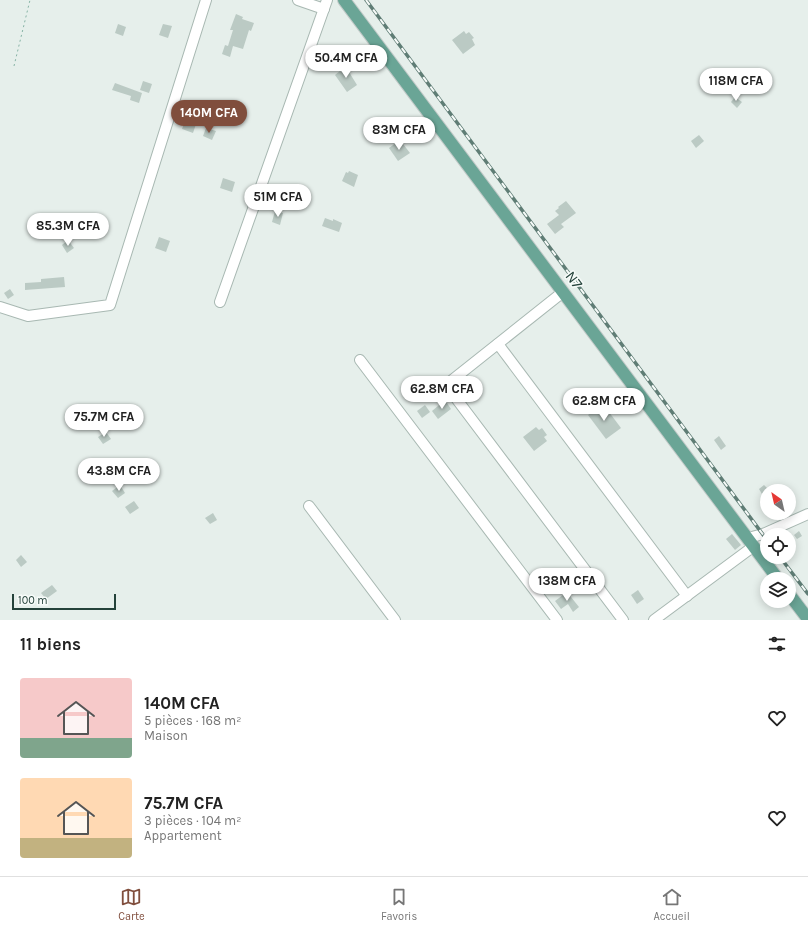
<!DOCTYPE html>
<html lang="fr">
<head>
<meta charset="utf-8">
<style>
	:root { --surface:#fff; --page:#f6f6f6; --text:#222; --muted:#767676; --line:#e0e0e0; --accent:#804e3d }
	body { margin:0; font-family:Karla,sans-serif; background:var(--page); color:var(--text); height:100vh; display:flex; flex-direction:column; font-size:15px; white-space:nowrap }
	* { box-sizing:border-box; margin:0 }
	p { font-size:13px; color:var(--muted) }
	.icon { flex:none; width:22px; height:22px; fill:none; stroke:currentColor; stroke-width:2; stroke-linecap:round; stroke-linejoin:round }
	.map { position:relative; height:620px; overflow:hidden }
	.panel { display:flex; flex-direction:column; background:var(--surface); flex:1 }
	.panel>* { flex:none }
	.needle { width:26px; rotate:326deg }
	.controls { position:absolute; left:760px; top:484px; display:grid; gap:8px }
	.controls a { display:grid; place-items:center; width:36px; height:36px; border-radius:50%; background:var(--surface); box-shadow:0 2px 10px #0003; font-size:20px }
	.scale { position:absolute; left:12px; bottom:10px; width:104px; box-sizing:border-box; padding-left:4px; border:2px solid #24423a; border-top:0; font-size:11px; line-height:14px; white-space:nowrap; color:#24423a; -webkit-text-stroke:3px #f7fbf9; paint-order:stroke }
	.price { position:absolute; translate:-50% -34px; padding:0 9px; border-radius:14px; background:#fff; color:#222; font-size:13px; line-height:26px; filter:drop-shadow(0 1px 2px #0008) }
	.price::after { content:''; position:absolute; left:50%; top:24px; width:12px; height:9px; margin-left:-6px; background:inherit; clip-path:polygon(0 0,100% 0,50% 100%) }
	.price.selected { background:var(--accent); color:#fff }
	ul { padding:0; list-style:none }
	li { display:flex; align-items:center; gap:12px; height:100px; padding:0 20px }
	li span { display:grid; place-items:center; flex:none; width:112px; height:80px; border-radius:4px; color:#555 }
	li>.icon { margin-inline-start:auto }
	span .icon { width:48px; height:48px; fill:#fffc; stroke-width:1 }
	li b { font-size:17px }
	h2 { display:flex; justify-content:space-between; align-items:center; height:48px; padding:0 20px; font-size:17px }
	.menu { display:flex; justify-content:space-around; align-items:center; height:56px; border-top:1px solid var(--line); background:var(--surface); font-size:11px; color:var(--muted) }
	.menu a { display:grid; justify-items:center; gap:2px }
	.menu .selected { color:var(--accent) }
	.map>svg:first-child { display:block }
</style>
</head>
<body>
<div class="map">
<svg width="808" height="620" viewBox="0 0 808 620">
	<rect width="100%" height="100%" fill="#e6efeb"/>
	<g fill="#bbcac4">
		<polygon points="236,14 243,17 242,19 254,23 251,31 249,30 243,49 233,46 230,57 222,54 225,45 228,46 233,30 230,30"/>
		<polygon points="118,24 126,27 123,36 115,33"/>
		<polygon points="163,24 172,26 168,38 159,35"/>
		<polygon points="464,31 466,34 469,32 474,38 472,39 475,45 463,54 452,40"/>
		<polygon points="346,67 349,67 349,72 357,85 347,92 335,75 340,71 341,72"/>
		<polygon points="143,81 152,84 149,93 140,90"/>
		<polygon points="115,83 142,93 139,103 130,100 131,96 112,90"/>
		<polygon points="735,97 742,102 737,108 731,102"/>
		<polygon points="193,100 203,103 193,133 182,129"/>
		<polygon points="206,128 216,131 212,140 203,136"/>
		<polygon points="699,135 704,141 696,148 691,141"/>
		<polygon points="400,140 410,153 398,161 389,148"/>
		<polygon points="349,171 358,175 354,187 342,181 346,172 348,173"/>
		<polygon points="223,178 235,182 232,192 220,188"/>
		<polygon points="566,201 576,213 561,224 564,227 555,234 547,224 559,215 555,211 559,208 558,207"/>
		<polygon points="275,211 283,213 280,225 272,222"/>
		<polygon points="325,218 333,221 333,219 342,223 339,232 322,226"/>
		<polygon points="159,237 170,241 166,252 155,248"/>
		<polygon points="68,240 74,248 67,253 62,245"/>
		<polygon points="64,277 65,287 25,290 25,283 41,282 41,279"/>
		<polygon points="10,289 14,295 8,299 4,293"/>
		<polygon points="445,400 451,409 438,419 432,411"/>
		<polygon points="603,404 621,428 606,439 588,415"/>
		<polygon points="425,405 430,412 422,418 417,411"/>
		<polygon points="536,427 539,430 542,428 547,435 544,437 547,441 534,451 523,437"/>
		<polygon points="106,432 111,439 103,444 98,437"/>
		<polygon points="719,436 726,446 721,450 714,440"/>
		<polygon points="120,485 125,493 118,498 112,491"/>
		<polygon points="764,485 768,489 762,494 759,489"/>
		<polygon points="134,501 139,508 130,514 125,507"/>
		<polygon points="213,513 217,520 210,524 205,518"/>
		<polygon points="799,531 802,536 797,539 794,535"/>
		<polygon points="732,534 741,545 735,550 726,539"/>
		<polygon points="21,555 27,562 21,567 16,560"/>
		<polygon points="52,585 57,591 46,599 41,593"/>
		<polygon points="638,590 644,599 637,604 631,595"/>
		<polygon points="567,592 579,607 573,612 568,604 561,609 555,601"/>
	</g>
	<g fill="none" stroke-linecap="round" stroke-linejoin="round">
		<defs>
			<g id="minor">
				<polyline points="298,0 324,9"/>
				<polyline points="220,302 327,0"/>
				<polyline points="0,307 28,316 110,305 206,0"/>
				<polyline points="498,344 687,596"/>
				<polyline points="360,360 557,620"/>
				<polyline points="446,385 623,620"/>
				<polyline points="432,394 446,385 563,292"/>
				<polyline points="309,506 395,620"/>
				<polyline points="748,538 763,534 808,514"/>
				<polyline points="654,620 754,546"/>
			</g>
			<g id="major">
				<polyline points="344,0 778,579"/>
				<polyline points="789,594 808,619"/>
			</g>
		</defs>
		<use href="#minor" stroke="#a8b8b2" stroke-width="12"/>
		<use href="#major" stroke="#c2cac8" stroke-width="14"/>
		<polyline stroke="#86b3a5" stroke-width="1" stroke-dasharray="2 3" stroke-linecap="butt" points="14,66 30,0"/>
		<use href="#minor" stroke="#fff" stroke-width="10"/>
		<use href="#major" stroke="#6aa596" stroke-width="12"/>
		<defs>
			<g id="rail">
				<polyline points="366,0 767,540"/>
				<polyline points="780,557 808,594"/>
			</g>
		</defs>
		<use href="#rail" stroke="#5f7d75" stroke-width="3.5"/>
		<use href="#rail" stroke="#f7fbf9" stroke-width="2" stroke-dasharray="6" stroke-linecap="butt"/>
	</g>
	<g text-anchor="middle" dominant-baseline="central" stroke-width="3" stroke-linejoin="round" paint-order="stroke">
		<g font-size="15" fill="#24423a" stroke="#f7fbf9">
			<text transform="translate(574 280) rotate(53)">N7</text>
		</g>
	</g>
</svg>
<div class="controls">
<a><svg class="needle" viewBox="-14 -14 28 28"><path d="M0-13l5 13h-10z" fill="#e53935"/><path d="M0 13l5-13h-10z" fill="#767676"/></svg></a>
<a><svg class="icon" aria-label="locate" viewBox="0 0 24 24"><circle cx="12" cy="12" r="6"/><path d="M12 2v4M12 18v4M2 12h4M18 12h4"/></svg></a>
<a><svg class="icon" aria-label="layers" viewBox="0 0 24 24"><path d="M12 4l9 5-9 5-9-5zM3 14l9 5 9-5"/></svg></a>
</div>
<div class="scale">100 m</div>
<b class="price" style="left:346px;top:79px">50.4M CFA</b>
<b class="price" style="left:736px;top:102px">118M CFA</b>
<b class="price selected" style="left:209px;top:134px">140M CFA</b>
<b class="price" style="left:399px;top:151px">83M CFA</b>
<b class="price" style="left:278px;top:218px">51M CFA</b>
<b class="price" style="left:68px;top:247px">85.3M CFA</b>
<b class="price" style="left:442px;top:410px">62.8M CFA</b>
<b class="price" style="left:604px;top:422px">62.8M CFA</b>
<b class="price" style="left:104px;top:438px">75.7M CFA</b>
<b class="price" style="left:119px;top:492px">43.8M CFA</b>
<b class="price" style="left:567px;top:602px">138M CFA</b>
</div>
<section class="panel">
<h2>11 biens<svg class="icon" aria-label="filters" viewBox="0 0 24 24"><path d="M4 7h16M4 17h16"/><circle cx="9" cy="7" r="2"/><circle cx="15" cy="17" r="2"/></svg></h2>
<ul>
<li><span style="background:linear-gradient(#f6c9c9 75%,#7fa58c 0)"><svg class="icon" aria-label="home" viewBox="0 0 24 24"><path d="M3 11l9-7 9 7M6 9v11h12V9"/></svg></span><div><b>140M CFA</b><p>5 pièces · 168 m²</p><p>Maison</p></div><svg class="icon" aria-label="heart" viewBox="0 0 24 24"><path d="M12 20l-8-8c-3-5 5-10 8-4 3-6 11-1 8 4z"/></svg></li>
<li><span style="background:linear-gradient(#ffd9b3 75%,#c2b280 0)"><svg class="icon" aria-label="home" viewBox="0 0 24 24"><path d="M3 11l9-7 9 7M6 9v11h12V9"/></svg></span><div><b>75.7M CFA</b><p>3 pièces · 104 m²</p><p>Appartement</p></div><svg class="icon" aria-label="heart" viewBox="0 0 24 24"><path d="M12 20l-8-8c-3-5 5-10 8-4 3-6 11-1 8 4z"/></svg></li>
</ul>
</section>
<nav class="menu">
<a class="selected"><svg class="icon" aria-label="map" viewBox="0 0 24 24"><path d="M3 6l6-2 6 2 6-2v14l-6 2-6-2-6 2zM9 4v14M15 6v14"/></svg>Carte</a>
<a><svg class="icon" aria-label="saved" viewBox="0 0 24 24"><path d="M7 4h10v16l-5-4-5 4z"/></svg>Favoris</a>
<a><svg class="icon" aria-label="home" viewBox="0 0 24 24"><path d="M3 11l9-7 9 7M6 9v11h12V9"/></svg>Accueil</a>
</nav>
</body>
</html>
